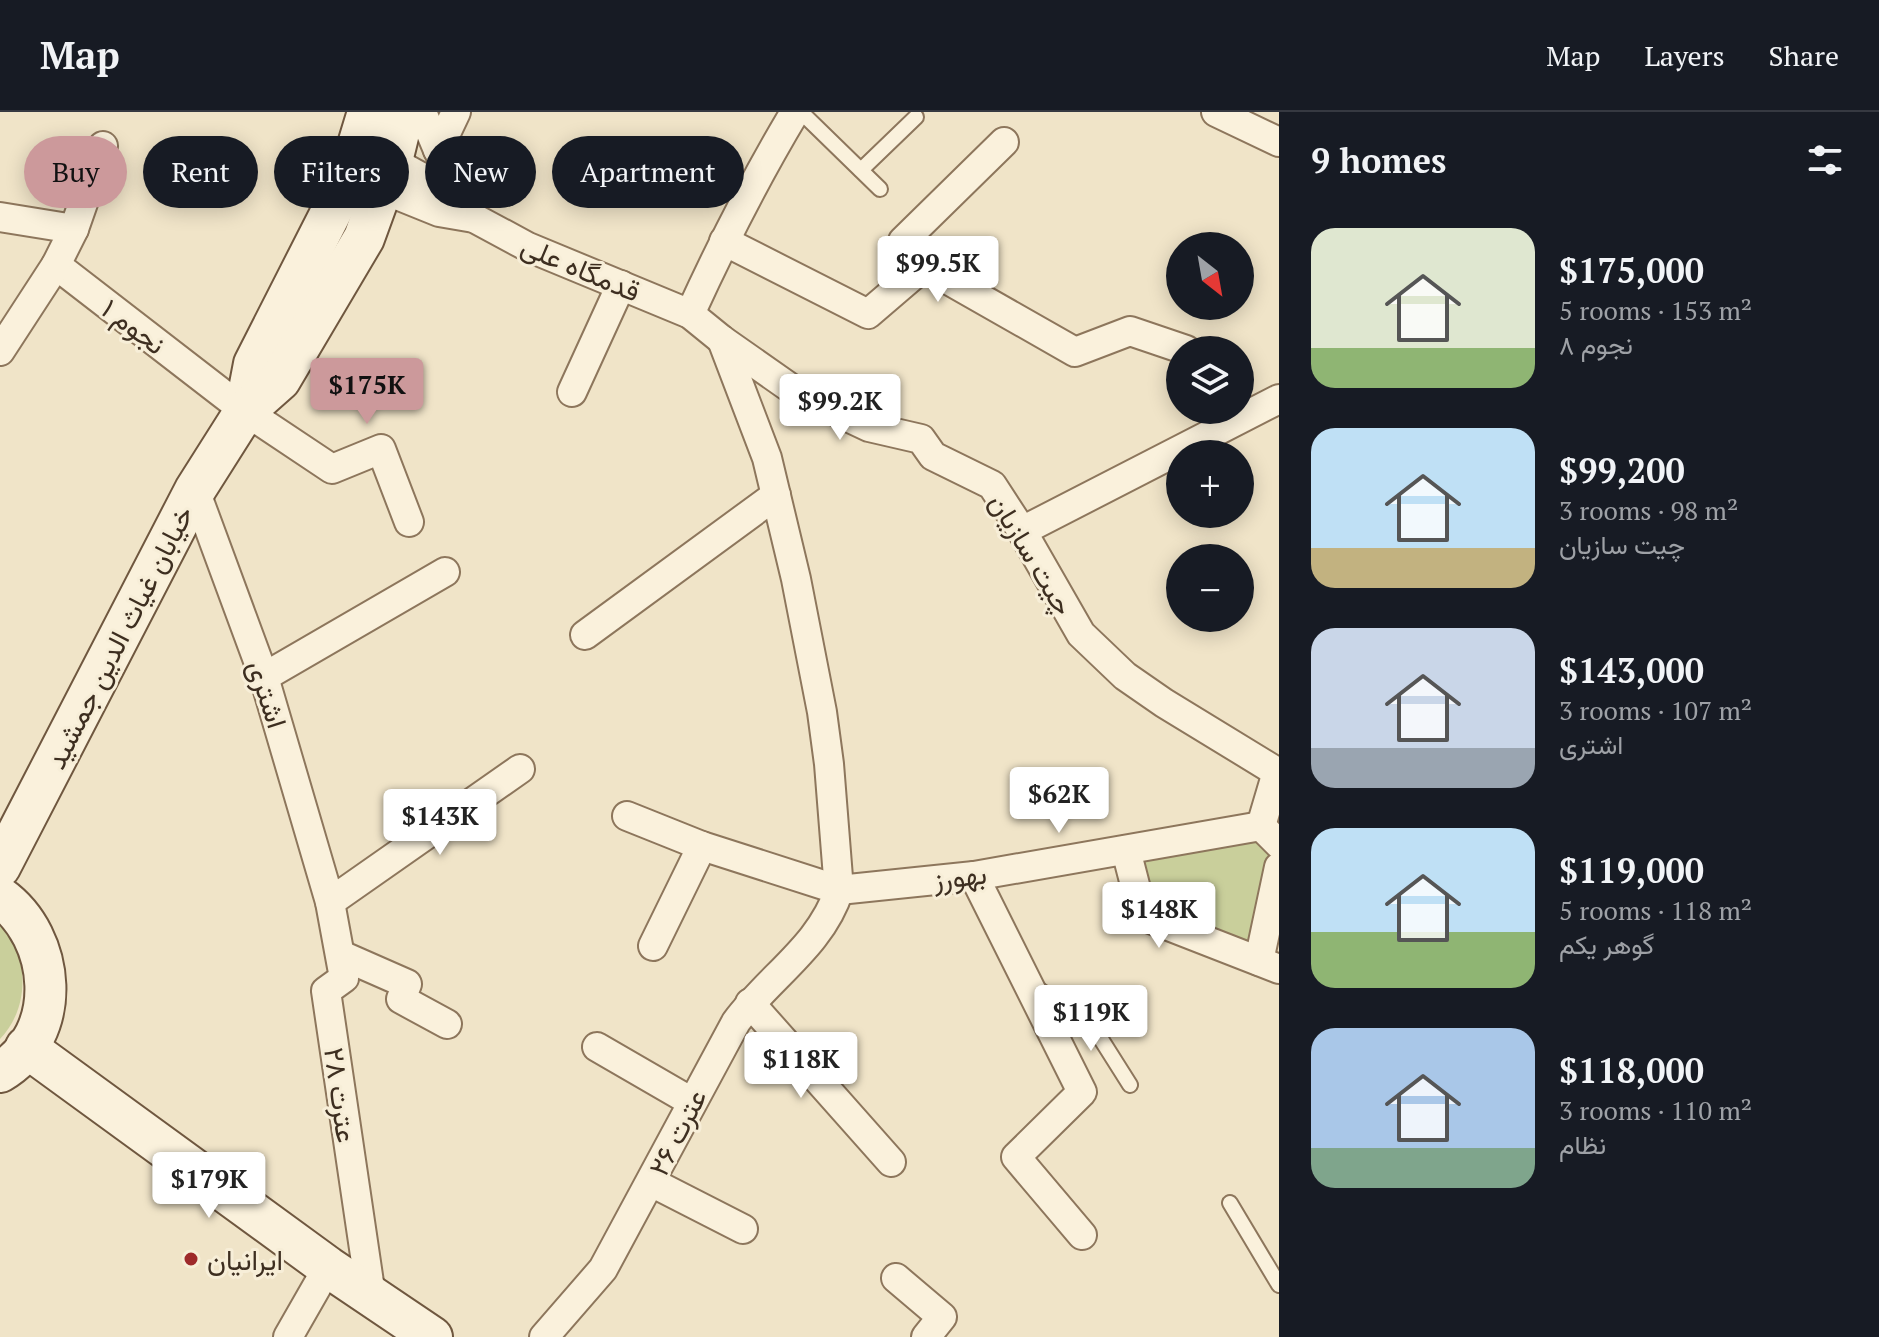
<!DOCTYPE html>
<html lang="en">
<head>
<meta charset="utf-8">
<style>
	:root { --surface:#171b24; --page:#20242c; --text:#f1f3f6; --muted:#9ea1a6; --line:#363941; --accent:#cc999b }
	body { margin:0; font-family:"PT Serif",Vazirmatn,serif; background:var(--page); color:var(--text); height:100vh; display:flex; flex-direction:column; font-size:30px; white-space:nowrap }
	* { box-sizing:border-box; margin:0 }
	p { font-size:26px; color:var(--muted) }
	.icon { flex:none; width:44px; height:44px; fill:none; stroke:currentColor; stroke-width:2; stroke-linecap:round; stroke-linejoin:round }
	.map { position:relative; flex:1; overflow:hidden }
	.panel { display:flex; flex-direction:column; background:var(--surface); width:600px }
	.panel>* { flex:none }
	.guide { position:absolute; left:24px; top:24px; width:760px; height:72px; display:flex; gap:16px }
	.needle { width:52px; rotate:149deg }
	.tools { position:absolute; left:1166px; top:120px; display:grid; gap:16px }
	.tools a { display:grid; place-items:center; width:88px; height:88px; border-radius:50%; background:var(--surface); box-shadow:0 4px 20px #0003; font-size:40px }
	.price { position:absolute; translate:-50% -68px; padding:0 18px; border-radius:8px; background:#fff; color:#222; font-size:26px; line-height:52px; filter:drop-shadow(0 2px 4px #0008) }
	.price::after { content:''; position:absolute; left:50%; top:48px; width:24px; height:18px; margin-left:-12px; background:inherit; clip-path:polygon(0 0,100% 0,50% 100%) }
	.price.active { background:var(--accent); color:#111 }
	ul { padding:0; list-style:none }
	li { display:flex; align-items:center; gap:24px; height:200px; padding:0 32px }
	li span { display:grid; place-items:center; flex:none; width:224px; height:160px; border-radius:24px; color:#555 }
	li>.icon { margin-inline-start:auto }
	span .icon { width:96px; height:96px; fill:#fffc; stroke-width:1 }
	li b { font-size:34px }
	h2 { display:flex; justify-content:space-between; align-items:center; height:96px; padding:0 32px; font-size:34px }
	.pill { padding:0 28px; border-radius:36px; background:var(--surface); box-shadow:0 4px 20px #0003; font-size:28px; line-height:72px }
	.pill.active { background:var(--accent); color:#111 }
	header { display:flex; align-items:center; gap:48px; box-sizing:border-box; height:112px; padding:0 40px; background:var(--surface); border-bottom:2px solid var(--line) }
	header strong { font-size:38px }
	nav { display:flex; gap:44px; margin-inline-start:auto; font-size:28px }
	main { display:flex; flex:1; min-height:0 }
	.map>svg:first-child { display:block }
</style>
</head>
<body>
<header>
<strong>Map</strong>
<nav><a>Map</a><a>Layers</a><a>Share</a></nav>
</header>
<main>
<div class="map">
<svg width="1279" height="1225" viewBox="0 0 1279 1225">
	<rect width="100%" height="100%" fill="#f0e4c8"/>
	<g fill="#c9cf9b">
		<polygon points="1261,714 1279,732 1259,849 1143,804 1126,738"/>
		<path d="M0 812C30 843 30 896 0 927Z"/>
	</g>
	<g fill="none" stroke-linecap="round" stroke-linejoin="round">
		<defs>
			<g id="lane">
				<polyline points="801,0 880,77"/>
				<polyline points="861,58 916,5"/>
				<polyline points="1035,875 1094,916 1130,973"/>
				<polyline points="1230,1091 1279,1173"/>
			</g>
			<g id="street">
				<polyline points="422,0 438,38 465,91"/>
				<polyline points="1216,0 1279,30"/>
				<polyline points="103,34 74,117 56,153 245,299 332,357 381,337 409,410"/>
				<polyline points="438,38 456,0"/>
				<polyline points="374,43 392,49 450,81 474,106"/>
				<polyline points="363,72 382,77 439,100 474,106 528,135 690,202 722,228 799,282 869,315 921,327 933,344 992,373 1022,419 1081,522 1125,564 1164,591 1277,660"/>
				<polyline points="0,105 74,117"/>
				<polyline points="724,129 868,202 924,154 1075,240 1130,219 1186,238"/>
				<polyline points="924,154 903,129 1004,30"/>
				<path d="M690 202C722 132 756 65 795 0"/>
				<polyline points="0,239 56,153"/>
				<polyline points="572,280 621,173"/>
				<polyline points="195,378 264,565 330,790 344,866 326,879 371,1184"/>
				<polyline points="1022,419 1279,287"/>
				<polyline points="585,523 776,383"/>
				<polyline points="264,565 445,460"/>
				<polyline points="627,704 702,734 839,778 974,764 1261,714 1277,660"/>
				<polyline points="1261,714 1279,732"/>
				<polyline points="1126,738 1143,804 1279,857"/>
				<polyline points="974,764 1082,980 1016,1045 1082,1123"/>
				<polyline points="330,790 520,657"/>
				<polyline points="653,834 702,734"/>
				<polyline points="341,843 407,872 401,887 447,912"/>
				<polyline points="1259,849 1279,755"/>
				<polyline points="750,891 891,1050"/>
				<polyline points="597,935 692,990"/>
				<polyline points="651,1070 743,1117"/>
				<polyline points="896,1166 942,1205 926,1225"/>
				<polyline points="288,1225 328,1155"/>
				<path d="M544 1225 603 1157 736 910C770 864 821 834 839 778L829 652 822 600 796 467 767 346 722 228"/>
			</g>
			<g id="secondary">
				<polyline points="245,299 254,252 347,69 368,0"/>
				<polyline points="0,755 195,378 245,299 280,268 364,126 392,49 404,0"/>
				<path d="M0 785C56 825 65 922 0 960"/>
				<polyline points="26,935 328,1155 432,1225"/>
			</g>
		</defs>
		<use href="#lane" stroke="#8d765c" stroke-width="18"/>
		<use href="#street" stroke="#8d765c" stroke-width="32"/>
		<use href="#secondary" stroke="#6f573f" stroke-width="44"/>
		<use href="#lane" stroke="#faf1dc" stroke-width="14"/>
		<use href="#street" stroke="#faf1dc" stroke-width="28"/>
		<use href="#secondary" stroke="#faf1dc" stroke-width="40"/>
	</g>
	<circle fill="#9e2a2b" stroke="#f7eed8" stroke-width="3" cx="191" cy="1147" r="8"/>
	<g text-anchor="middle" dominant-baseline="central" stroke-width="6" stroke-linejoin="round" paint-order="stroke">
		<g font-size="28" fill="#3d2e20" stroke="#f7eed8">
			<text transform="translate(581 156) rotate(23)">قدمگاه علی</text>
			<text transform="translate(134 214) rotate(37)">نجوم ۱</text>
			<text transform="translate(1032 442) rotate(59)">چیت سازیان</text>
			<text transform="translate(119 525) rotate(-63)">خیابان غیاث الدین جمشید</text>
			<text transform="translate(268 582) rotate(72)">اشتری</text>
			<text transform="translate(960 764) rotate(-7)">بهورز</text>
			<text transform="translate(341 983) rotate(82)">عترت ۲۸</text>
			<text transform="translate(677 1020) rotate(-63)">عترت ۲۶</text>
		</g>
		<g font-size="28" fill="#3d2e20" stroke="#f7eed8" text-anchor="start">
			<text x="207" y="1147">ایرانیان</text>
		</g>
	</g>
</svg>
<div class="tools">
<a><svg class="needle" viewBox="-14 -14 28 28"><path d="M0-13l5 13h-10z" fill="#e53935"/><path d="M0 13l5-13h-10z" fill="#9ea1a6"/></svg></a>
<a><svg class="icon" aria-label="layers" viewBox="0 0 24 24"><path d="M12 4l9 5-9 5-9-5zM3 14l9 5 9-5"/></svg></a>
<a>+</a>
<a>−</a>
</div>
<b class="price" style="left:938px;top:192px">$99.5K</b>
<b class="price active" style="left:367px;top:314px">$175K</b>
<b class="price" style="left:840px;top:330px">$99.2K</b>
<b class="price" style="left:1059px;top:723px">$62K</b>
<b class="price" style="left:440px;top:745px">$143K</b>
<b class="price" style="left:1159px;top:838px">$148K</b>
<b class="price" style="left:1091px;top:941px">$119K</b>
<b class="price" style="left:801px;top:988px">$118K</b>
<b class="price" style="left:209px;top:1108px">$179K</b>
<div class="guide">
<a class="pill active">Buy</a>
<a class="pill">Rent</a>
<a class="pill">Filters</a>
<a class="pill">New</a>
<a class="pill">Apartment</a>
</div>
</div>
<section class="panel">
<h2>9 homes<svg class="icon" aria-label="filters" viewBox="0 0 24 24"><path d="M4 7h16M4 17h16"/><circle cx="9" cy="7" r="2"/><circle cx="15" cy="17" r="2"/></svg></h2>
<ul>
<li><span style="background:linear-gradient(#dfe7d0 75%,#8fb573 0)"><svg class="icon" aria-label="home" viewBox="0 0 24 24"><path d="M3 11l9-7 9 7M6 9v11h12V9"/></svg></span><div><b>$175,000</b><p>5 rooms · 153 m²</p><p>نجوم ۸</p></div></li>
<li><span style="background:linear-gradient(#bfe0f5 75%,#c2b280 0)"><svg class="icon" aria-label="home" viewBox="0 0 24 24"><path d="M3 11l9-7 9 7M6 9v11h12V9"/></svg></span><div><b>$99,200</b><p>3 rooms · 98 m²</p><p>چیت سازیان</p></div></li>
<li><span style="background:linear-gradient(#c9d6e8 75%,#9aa5b1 0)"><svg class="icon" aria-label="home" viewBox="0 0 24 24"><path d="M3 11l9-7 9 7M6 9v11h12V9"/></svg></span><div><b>$143,000</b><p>3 rooms · 107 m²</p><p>اشتری</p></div></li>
<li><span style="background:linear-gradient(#bfe0f5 65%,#8fb573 0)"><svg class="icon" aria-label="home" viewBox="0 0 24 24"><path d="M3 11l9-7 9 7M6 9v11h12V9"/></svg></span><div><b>$119,000</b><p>5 rooms · 118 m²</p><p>گوهر یکم</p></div></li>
<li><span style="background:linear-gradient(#a9c7e8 75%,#7fa58c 0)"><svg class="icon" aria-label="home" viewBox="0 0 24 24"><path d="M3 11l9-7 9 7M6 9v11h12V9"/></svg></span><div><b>$118,000</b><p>3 rooms · 110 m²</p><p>نظام</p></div></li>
</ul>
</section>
</main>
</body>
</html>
